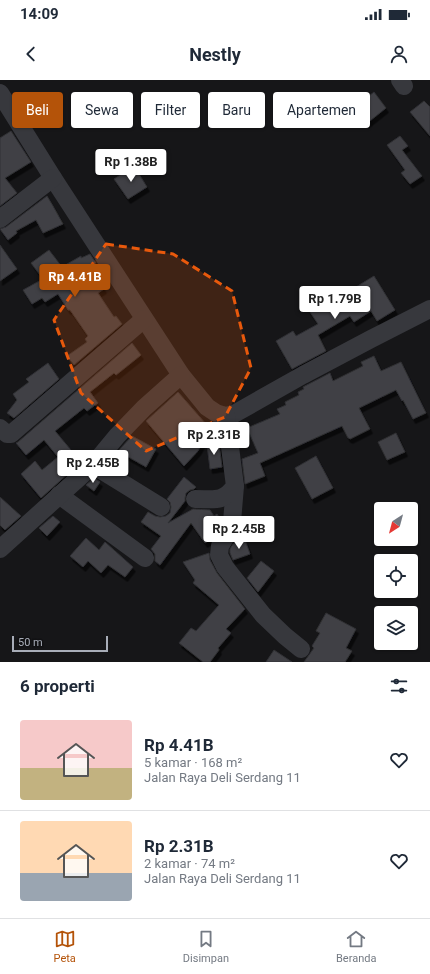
<!DOCTYPE html>
<html lang="id">
<head>
<meta charset="utf-8">
<style>
	:root { --surface:#fff; --page:#f2f2f3; --text:#1f2937; --muted:#747a83; --line:#e0e1e3; --accent:#b45309 }
	body { margin:0; font-family:Roboto,sans-serif; background:var(--page); color:var(--text); height:100vh; display:flex; flex-direction:column; font-size:15px; white-space:nowrap }
	* { box-sizing:border-box; margin:0 }
	p { font-size:13px; color:var(--muted) }
	.icon { flex:none; width:22px; height:22px; fill:none; stroke:currentColor; stroke-width:2; stroke-linecap:round; stroke-linejoin:round }
	.map { position:relative; height:582px; overflow:hidden }
	.sheet { display:flex; flex-direction:column; background:var(--surface); flex:1 }
	.sheet>* { flex:none }
	.top-card { position:absolute; left:12px; top:12px; width:406px; height:36px; display:flex; gap:8px }
	.needle { width:26px; rotate:216deg }
	.controls { position:absolute; left:374px; top:422px; display:grid; gap:8px }
	.controls a { display:grid; place-items:center; width:44px; height:44px; border-radius:4px; background:var(--surface); box-shadow:0 1px 3px #0004; font-size:20px }
	.scale { position:absolute; left:12px; bottom:10px; width:96px; box-sizing:border-box; padding-left:4px; border:2px solid #a8adb8; border-top:0; font-size:11px; line-height:14px; white-space:nowrap; color:#a8adb8; -webkit-text-stroke:3px #111113; paint-order:stroke }
	.price { position:absolute; translate:-50% -34px; padding:0 9px; border-radius:4px; background:#fff; color:#222; font-size:13px; line-height:26px; filter:drop-shadow(0 1px 2px #0008) }
	.price::after { content:''; position:absolute; left:50%; top:24px; width:12px; height:9px; margin-left:-6px; background:inherit; clip-path:polygon(0 0,100% 0,50% 100%) }
	.price.on { background:var(--accent); color:#fff }
	ul { padding:0; list-style:none }
	li { display:flex; align-items:center; gap:12px; height:100px; padding:0 20px }
	li+li { border-top:1px solid var(--line) }
	li span { display:grid; place-items:center; flex:none; width:112px; height:80px; border-radius:4px; color:#555 }
	li>.icon { margin-inline-start:auto }
	span .icon { width:48px; height:48px; fill:#fffc; stroke-width:1 }
	li b { font-size:17px }
	h2 { display:flex; justify-content:space-between; align-items:center; height:48px; padding:0 20px; font-size:17px }
	.tag { padding:0 14px; border-radius:4px; background:var(--surface); box-shadow:0 1px 3px #0004; font-size:14px; line-height:36px }
	.tag.on { background:var(--accent); color:#fff }
	.status { display:flex; justify-content:space-between; align-items:center; height:28px; padding:0 20px; background:var(--surface); direction:ltr }
	.status svg { height:11px; fill:currentColor }
	header { display:flex; justify-content:space-between; align-items:center; height:52px; padding:0 20px; background:var(--surface); font-size:18px; font-weight:700 }
	.menu { display:flex; justify-content:space-around; align-items:center; height:56px; border-top:1px solid var(--line); background:var(--surface); font-size:11px; color:var(--muted) }
	.menu a { display:grid; justify-items:center; gap:2px }
	.menu .on { color:var(--accent) }
	.map>svg:first-child { display:block }
</style>
</head>
<body>
<div class="status"><b>14:09</b><svg viewBox="0 0 49 12"><path d="M0 12V9h3v3zM5 12V6h3v6zM10 12V3h3v9zM15 12V0h3v12zM26 1h20v11H26zM47 4h2v5h-2z"/></svg></div>
<header><svg class="icon" aria-label="back" viewBox="0 0 24 24"><path d="M15 5l-7 7 7 7"/></svg>Nestly<svg class="icon" aria-label="person" viewBox="0 0 24 24"><circle cx="12" cy="8" r="4"/><path d="M4 21q1-7 8-7t8 7"/></svg></header>
<div class="map">
<svg width="430" height="582" viewBox="0 0 430 582">
	<defs>
		<filter id="shadow"><feDropShadow dx="2.5" dy="4.5" stdDeviation="0" flood-color="#0009"/></filter>
	</defs>
	<rect width="100%" height="100%" fill="#161618"/>
	<g fill="#404145" stroke="#303034" filter="url(#shadow)">
		<polygon points="374,12 386,28 366,44 353,29"/>
		<polygon points="424,21 430,27 430,56 410,32"/>
		<polygon points="11,51 31,82 5,98 17,113 0,126 0,58"/>
		<polygon points="400,56 408,66 402,70 422,96 410,104 401,93 405,90 387,65"/>
		<polygon points="134,86 147,107 128,119 114,99"/>
		<polygon points="47,116 53,126 63,144 43,153 36,140 16,151 17,153 8,160 0,149 6,147"/>
		<polygon points="0,165 17,189 0,201"/>
		<polygon points="49,170 62,187 81,176 81,178 90,174 96,183 90,186 104,209 98,213 114,237 116,236 122,244 74,285 67,276 87,262 85,259 88,256 70,230 68,230 58,214 45,222 42,218 32,224 23,210 43,199 31,183"/>
		<polygon points="374,196 395,230 377,241 371,231 354,242 350,236 318,255 326,271 292,289 276,261 293,251 296,256 318,244 308,229 321,220 331,214 337,223 358,210 356,207"/>
		<polygon points="132,263 141,275 116,295 114,293 90,312 98,323 87,331 84,328 55,351 81,382 41,418 21,394 35,381 42,390 58,377 44,360 26,375 16,363 18,362"/>
		<polygon points="374,276 381,291 401,282 426,333 413,339 403,320 402,321 396,310 359,328 370,349 350,359 349,358 348,358 342,346 260,383 265,396 245,404 242,379 258,373 247,348 280,334 277,329 286,325 285,322 299,315 298,312 304,309 303,307 330,293 333,301 363,286 361,282"/>
		<polygon points="48,283 59,299 14,338 7,333 17,320 13,314 29,302 26,299"/>
		<polygon points="178,312 206,344 211,347 198,371 184,386 146,341"/>
		<polygon points="396,353 405,372 387,380 378,362"/>
		<polygon points="132,356 156,369 146,387 118,371"/>
		<polygon points="219,364 222,387 210,389 207,365"/>
		<polygon points="316,376 333,408 312,419 295,388"/>
		<polygon points="184,397 196,407 194,409 190,410 186,413 185,418 185,421 168,443 193,429 210,430 214,436 217,434 221,440 219,447 213,458 205,463 191,443 160,485 155,481 155,474 151,469 161,456 141,442 148,432 155,436 160,437 166,436 170,433 171,427 170,422 167,419"/>
		<polygon points="94,398 100,402 94,411 86,405"/>
		<polygon points="0,417 21,436 5,450 0,445"/>
		<polygon points="53,436 60,442 47,456 39,448"/>
		<polygon points="86,458 99,470 105,462 133,487 125,497 108,485 101,493 88,481 83,487 70,476"/>
		<polygon points="245,460 250,474 233,480 230,473 230,469 233,464"/>
		<polygon points="209,473 210,480 217,493 245,529 226,549 231,553 218,568 219,570 210,582 203,582 179,563 191,548 196,551 219,525 193,503 195,500 183,482"/>
		<polygon points="261,481 274,491 258,512 247,498"/>
		<polygon points="326,533 356,549 346,568 352,571 345,582 304,582 314,568 312,566 320,553 316,551"/>
		<polygon points="274,570 292,582 266,582"/>
	</g>
	<g fill="none" stroke-linecap="round" stroke-linejoin="round">
		<g stroke="#37383d" stroke-width="18">
			<polyline points="400,0 404,6"/>
			<polyline points="0,13 53,98 181,295 207,327 216,333 222,335 226,336 234,334 303,295 371,259 430,229"/>
			<polyline points="0,139 53,98"/>
			<polyline points="0,348 7,354 11,354 144,239"/>
			<polyline points="93,385 161,427"/>
			<polyline points="235,406 232,442 229,451 220,466 219,475 225,487 263,535 285,556 301,569"/>
			<polyline points="59,415 145,478"/>
			<path d="M195 419C214 419 223 423 235 406L226 336"/>
			<polyline points="0,469 93,385 117,356 144,328 181,295"/>
		</g>
	</g>
	<path fill="#e8590c" fill-opacity="0.2" stroke="#e8590c" stroke-width="3" stroke-dasharray="8 5" stroke-linejoin="round" d="M106 164 173 174 232 211 251 288 225 337 146 371 81 313 54 240Z"/>
</svg>
<div class="controls">
<a><svg class="needle" viewBox="-14 -14 28 28"><path d="M0-13l5 13h-10z" fill="#e53935"/><path d="M0 13l5-13h-10z" fill="#747a83"/></svg></a>
<a><svg class="icon" aria-label="locate" viewBox="0 0 24 24"><circle cx="12" cy="12" r="6"/><path d="M12 2v4M12 18v4M2 12h4M18 12h4"/></svg></a>
<a><svg class="icon" aria-label="layers" viewBox="0 0 24 24"><path d="M12 4l9 5-9 5-9-5zM3 14l9 5 9-5"/></svg></a>
</div>
<div class="scale">50 m</div>
<b class="price" style="left:131px;top:103px">Rp 1.38B</b>
<b class="price on" style="left:75px;top:218px">Rp 4.41B</b>
<b class="price" style="left:335px;top:240px">Rp 1.79B</b>
<b class="price" style="left:214px;top:376px">Rp 2.31B</b>
<b class="price" style="left:93px;top:404px">Rp 2.45B</b>
<b class="price" style="left:239px;top:470px">Rp 2.45B</b>
<div class="top-card">
<a class="tag on">Beli</a>
<a class="tag">Sewa</a>
<a class="tag">Filter</a>
<a class="tag">Baru</a>
<a class="tag">Apartemen</a>
</div>
</div>
<section class="sheet">
<h2>6 properti<svg class="icon" aria-label="filters" viewBox="0 0 24 24"><path d="M4 7h16M4 17h16"/><circle cx="9" cy="7" r="2"/><circle cx="15" cy="17" r="2"/></svg></h2>
<ul>
<li><span style="background:linear-gradient(#f6c9c9 60%,#c2b280 0)"><svg class="icon" aria-label="home" viewBox="0 0 24 24"><path d="M3 11l9-7 9 7M6 9v11h12V9"/></svg></span><div><b>Rp 4.41B</b><p>5 kamar · 168 m²</p><p>Jalan Raya Deli Serdang 11</p></div><svg class="icon" aria-label="heart" viewBox="0 0 24 24"><path d="M12 20l-8-8c-3-5 5-10 8-4 3-6 11-1 8 4z"/></svg></li>
<li><span style="background:linear-gradient(#ffd9b3 65%,#9aa5b1 0)"><svg class="icon" aria-label="home" viewBox="0 0 24 24"><path d="M3 11l9-7 9 7M6 9v11h12V9"/></svg></span><div><b>Rp 2.31B</b><p>2 kamar · 74 m²</p><p>Jalan Raya Deli Serdang 11</p></div><svg class="icon" aria-label="heart" viewBox="0 0 24 24"><path d="M12 20l-8-8c-3-5 5-10 8-4 3-6 11-1 8 4z"/></svg></li>
</ul>
</section>
<nav class="menu">
<a class="on"><svg class="icon" aria-label="map" viewBox="0 0 24 24"><path d="M3 6l6-2 6 2 6-2v14l-6 2-6-2-6 2zM9 4v14M15 6v14"/></svg>Peta</a>
<a><svg class="icon" aria-label="saved" viewBox="0 0 24 24"><path d="M7 4h10v16l-5-4-5 4z"/></svg>Disimpan</a>
<a><svg class="icon" aria-label="home" viewBox="0 0 24 24"><path d="M3 11l9-7 9 7M6 9v11h12V9"/></svg>Beranda</a>
</nav>
</body>
</html>
